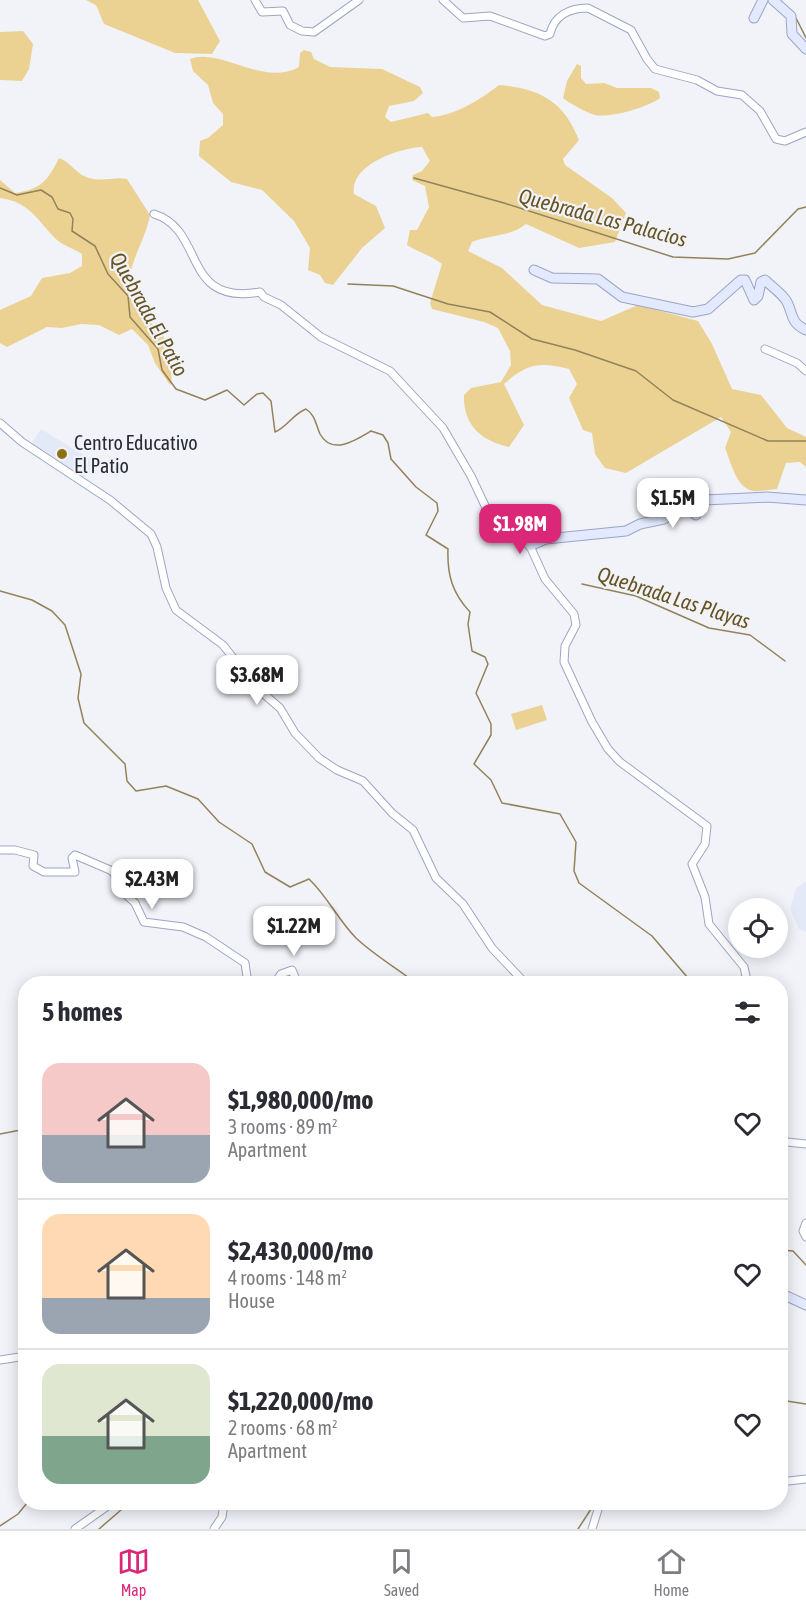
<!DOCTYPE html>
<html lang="en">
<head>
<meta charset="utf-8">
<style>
	:root { --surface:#fff; --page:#f7f7f7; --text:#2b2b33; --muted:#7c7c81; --line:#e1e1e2; --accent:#db2777 }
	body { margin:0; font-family:"Asap Condensed",sans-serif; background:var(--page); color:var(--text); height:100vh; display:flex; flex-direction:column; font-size:22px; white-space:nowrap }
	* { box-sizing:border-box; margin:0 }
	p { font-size:20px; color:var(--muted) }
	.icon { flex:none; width:33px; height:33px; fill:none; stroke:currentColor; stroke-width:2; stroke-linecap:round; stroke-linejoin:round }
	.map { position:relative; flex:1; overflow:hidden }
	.sheet { position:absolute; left:18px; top:976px; width:770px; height:534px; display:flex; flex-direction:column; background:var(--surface); border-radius:24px; box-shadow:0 3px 15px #0003 }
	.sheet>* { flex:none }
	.tools { position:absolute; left:728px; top:898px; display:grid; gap:12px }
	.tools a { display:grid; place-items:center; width:60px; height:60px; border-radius:50%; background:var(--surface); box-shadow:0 3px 15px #0003; font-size:30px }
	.price { position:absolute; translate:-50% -51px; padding:0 14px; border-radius:12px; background:#fff; color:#222; font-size:20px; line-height:39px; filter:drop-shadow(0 2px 3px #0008) }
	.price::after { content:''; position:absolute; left:50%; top:36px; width:18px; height:14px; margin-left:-9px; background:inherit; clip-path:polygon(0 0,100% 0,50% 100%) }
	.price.current { background:var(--accent); color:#fff }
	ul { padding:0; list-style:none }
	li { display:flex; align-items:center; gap:18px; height:150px; padding:0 24px }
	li+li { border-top:2px solid var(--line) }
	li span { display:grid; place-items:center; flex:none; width:168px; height:120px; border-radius:18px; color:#555 }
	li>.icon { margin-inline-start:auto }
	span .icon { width:72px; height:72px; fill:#fffc; stroke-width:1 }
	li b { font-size:26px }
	h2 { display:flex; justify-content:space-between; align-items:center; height:72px; padding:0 24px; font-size:26px }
	.menu { display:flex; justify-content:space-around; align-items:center; height:84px; border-top:2px solid var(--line); background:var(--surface); font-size:16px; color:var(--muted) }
	.menu a { display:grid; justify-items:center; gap:3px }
	.menu .current { color:var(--accent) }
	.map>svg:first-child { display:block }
</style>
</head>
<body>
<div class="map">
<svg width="806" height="1529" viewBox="0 0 806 1529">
	<rect width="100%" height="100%" fill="#f1f3f9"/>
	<g fill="#e4e9f8">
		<polygon points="41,429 95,462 82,479 32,443"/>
		<polygon points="806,882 806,932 799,929 790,909 796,888"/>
	</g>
	<g fill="#ebd293">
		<polygon points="86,0 198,0 220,41 212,54 175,53 104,24 96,5"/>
		<polygon points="23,31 33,44 29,69 22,81 0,80 0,32"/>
		<path d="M304 50 311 52 314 59 330 67 382 69 420 87 423 93 414 101 389 106 385 117 391 122 428 113 432 117C456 115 481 99 499 85 539 88 564 101 579 140L563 159 565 165 612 198 626 213 615 242 579 248 526 224C510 237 491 234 472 242L468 251 502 268 542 305 601 321 638 305 698 321 712 344 732 389 761 395 787 428 806 437V467L800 462 786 463 777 489C770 489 760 492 753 491 736 488 731 462 725 448L731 432 721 417 626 473 605 468 595 454 592 433 583 430 569 398 577 384 569 369C539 362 528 363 504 384L524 425 509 447C482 441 463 426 464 395L471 388 501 382 511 365 510 351 498 328 484 322 432 309 430 303 442 264C431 255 419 253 407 245L410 230H417L429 207 425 186 412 180 413 175 422 171 430 161 422 147C399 148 349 165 354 194L376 206 385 228 362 248 333 285 325 283 320 275 308 270 310 248 294 221 262 190 231 182 199 156 200 141 208 138 223 125V114L213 103 208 85 193 71 190 59C221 47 262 87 299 67L300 53Z"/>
		<path d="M577 64 581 66V78L586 84 604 83 617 88H651L659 92 660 98C649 107 606 120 592 114 584 111 569 103 563 98L567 81Z"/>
		<path d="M59 158C70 162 76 173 86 177 102 183 114 176 127 179L150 215C146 237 133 256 130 276 124 312 149 314 164 337 168 344 171 372 172 382L170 385 155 363 148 345 132 329 119 335 99 325 81 324 62 328 47 327 7 347 0 343V310L31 296 42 278 70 273 82 266V254C75 249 62 245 57 240 38 222 31 202 0 198V180L15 193C42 189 48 180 59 158Z"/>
		<polygon points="542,705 547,720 516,730 511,714"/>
	</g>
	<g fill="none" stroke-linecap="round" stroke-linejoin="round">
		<g stroke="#938259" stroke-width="1.5">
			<polyline points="796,18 806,38"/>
			<polyline points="414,178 504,203 673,257 728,259 755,253 798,209 806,207"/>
			<path d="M0 188 17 195 41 190 52 197 58 209 70 213 73 219 72 231 95 246 108 274 128 296 130 317 158 349 162 370 176 389 205 400 227 390 244 405 257 394 263 393 271 401 275 432C287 427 293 414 306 409 316 416 315 423 320 434 332 456 356 440 371 431L383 435 388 443 391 459 416 487 437 503 438 511 426 535 448 549C447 574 452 593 470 612L468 624 472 651 485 657 488 664 476 693 491 724V735L474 764 491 780 502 803 560 814 576 842 574 871 579 883 652 936 688 978"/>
			<polyline points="348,284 393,286 448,304 490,312 532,339 575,350 636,371 673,400 768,441 806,441"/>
			<polyline points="582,584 636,596 709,628 750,635 785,661"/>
			<path d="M0 591 32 600 52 611 65 625 81 674 78 698 84 723 125 764 127 781 136 791 166 786 198 799 219 822 252 844 265 872 290 887 309 879C328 897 338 920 356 938 375 956 397 968 417 984"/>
			<polyline points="0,1134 26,1129"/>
			<polyline points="780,1250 793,1251 806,1265"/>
			<polyline points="780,1400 806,1404"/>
			<polyline points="0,1526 18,1514 27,1503"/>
			<polyline points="99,1529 129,1503"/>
			<polyline points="578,1529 595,1503"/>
		</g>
		<defs>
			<g id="street">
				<polyline points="255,0 262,12 283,11 290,25 302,31 314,32 359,0"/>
				<path d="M443 0 463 18 490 16 545 36 550 34C554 16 569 8 588 8L631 30 647 59 655 69 697 80 717 91 742 95 760 111 776 139 785 141 806 132"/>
				<path d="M154 214C206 230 181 306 260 292L264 297 281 305 321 337 390 371 443 428 471 476 489 514 530 546 545 579 574 614 576 625 565 646 564 662 592 722 608 749 620 762 707 826 705 844 692 864 705 897 709 924 744 967 746 976 742 984"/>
				<polyline points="765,349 797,363 806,371"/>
				<polyline points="0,423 22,442 110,500 151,534 157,547 166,588 176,610 223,645 257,688 280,708 295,733 319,758 337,770 363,781 392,813 413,830 436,878 463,904 492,948 526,984"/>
				<polyline points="0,850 15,850 34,855 33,866 44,872 75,872 72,858 75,855 110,870 114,873 123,892 135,903 144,922 183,927 206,937 245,963 248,984"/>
				<polyline points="274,984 281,974 292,970 295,977 291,984"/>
				<polyline points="780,1137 787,1142 806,1144"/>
				<polyline points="806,1223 803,1231 806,1237"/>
				<polyline points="0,1360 26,1356"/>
				<polyline points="780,1482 806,1479"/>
				<polyline points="75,1529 112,1503"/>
				<polyline points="214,1529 222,1517 224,1503"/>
				<polyline points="592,1529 600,1503"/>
			</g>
			<g id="secondary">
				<polyline points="773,0 791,16 792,34 806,49"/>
				<polyline points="754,18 763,0"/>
				<path d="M534 270 552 278 598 279 622 297 693 312 708 309 741 280H745L754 300 758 296 761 282 765 280C772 287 783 294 787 302 794 316 790 322 806 330"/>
				<polyline points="530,546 546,539 626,531 640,524 664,519 681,507 688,508 696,515 704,500 767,497 806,500"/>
				<polyline points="780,1293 806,1305"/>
			</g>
		</defs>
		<use href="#street" stroke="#9ca6c3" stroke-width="9"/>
		<use href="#secondary" stroke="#9ca6c3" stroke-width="11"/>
		<use href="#street" stroke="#fff" stroke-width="7"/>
		<use href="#secondary" stroke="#e3e9fe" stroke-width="9"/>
	</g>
	<circle fill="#8f7115" stroke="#f1f3f9" stroke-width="2" cx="62" cy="454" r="6"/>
	<g text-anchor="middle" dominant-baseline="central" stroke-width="4.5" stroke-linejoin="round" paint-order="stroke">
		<g font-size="20" fill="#282b37" stroke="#f1f3f9" text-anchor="start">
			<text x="74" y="442">Centro Educativo<tspan x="74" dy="23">El Patio</tspan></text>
		</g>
		<g font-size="21" font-style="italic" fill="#675423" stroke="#f1f3f9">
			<text transform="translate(603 217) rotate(15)">Quebrada Las Palacios</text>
			<text transform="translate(150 314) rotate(61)">Quebrada El Patio</text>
			<text transform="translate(674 597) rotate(18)">Quebrada Las Playas</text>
		</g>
	</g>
</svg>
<div class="tools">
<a><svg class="icon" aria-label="locate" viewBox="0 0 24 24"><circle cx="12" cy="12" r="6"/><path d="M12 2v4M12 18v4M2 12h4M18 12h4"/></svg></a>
</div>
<b class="price" style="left:673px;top:529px">$1.5M</b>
<b class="price current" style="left:520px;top:555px">$1.98M</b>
<b class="price" style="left:257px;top:706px">$3.68M</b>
<b class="price" style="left:152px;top:910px">$2.43M</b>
<b class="price" style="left:294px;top:957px">$1.22M</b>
<section class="sheet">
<h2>5 homes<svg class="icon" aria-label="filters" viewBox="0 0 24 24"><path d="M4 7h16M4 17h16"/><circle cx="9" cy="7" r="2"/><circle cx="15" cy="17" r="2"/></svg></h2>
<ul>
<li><span style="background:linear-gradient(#f6c9c9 60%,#9aa5b1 0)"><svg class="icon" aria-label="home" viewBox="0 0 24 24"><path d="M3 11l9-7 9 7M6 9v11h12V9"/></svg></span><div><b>$1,980,000/mo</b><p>3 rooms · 89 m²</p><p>Apartment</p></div><svg class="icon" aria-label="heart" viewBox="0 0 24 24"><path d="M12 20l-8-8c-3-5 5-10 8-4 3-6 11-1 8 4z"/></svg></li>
<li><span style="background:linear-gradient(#ffd9b3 70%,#9aa5b1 0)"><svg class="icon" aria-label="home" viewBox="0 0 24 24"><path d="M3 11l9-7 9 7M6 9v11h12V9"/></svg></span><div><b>$2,430,000/mo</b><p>4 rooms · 148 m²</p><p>House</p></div><svg class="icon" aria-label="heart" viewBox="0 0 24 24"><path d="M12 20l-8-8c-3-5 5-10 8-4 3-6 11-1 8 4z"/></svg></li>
<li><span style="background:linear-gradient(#dfe7d0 60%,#7fa58c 0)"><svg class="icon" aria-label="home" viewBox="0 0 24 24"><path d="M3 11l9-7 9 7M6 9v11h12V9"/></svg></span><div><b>$1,220,000/mo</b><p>2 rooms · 68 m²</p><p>Apartment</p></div><svg class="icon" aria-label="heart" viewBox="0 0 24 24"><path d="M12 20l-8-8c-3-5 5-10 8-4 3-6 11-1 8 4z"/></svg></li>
</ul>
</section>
</div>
<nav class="menu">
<a class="current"><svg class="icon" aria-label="map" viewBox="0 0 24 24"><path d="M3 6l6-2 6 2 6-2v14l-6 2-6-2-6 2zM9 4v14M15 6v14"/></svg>Map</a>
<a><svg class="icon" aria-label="saved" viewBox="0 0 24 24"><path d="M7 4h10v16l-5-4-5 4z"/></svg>Saved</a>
<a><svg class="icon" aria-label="home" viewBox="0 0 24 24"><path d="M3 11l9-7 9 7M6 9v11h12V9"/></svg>Home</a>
</nav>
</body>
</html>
